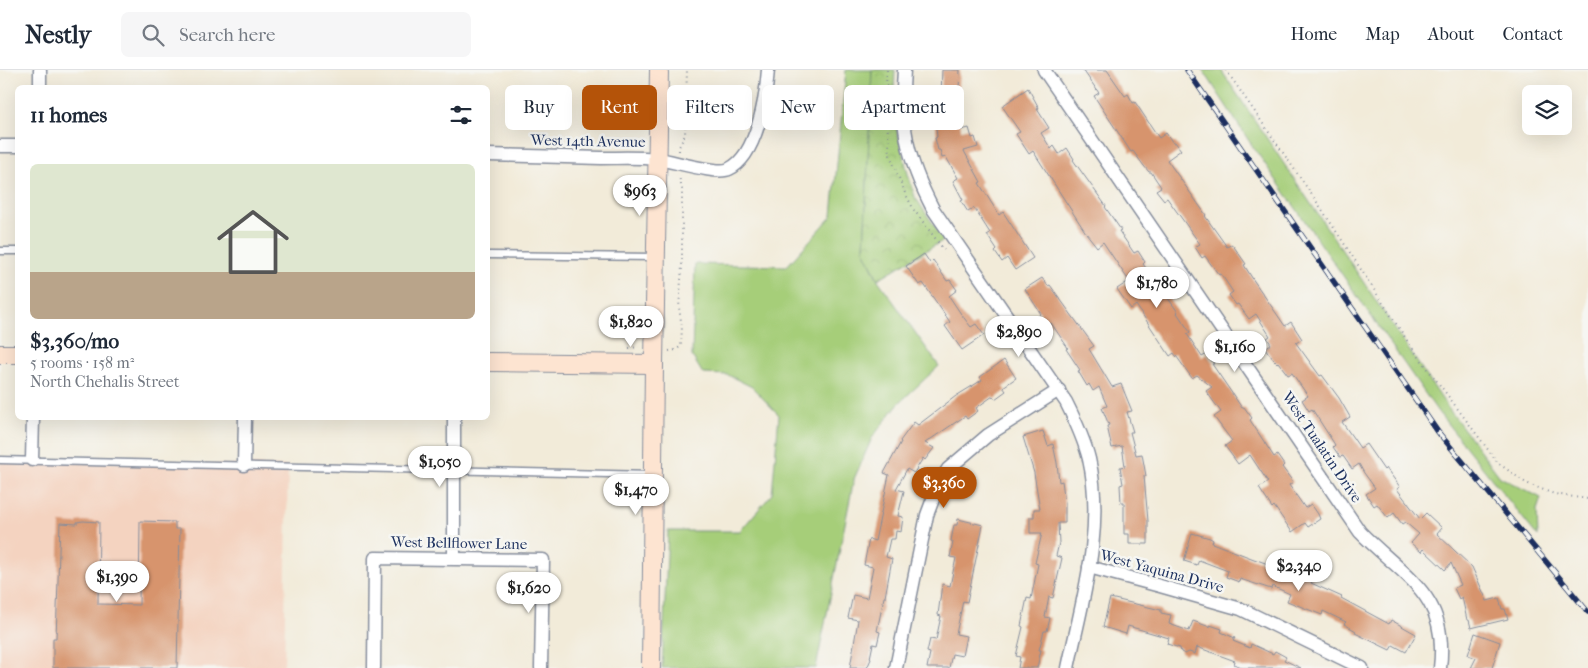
<!DOCTYPE html>
<html lang="en">
<head>
<meta charset="utf-8">
<style>
	:root { --surface:#fff; --page:#f6f6f7; --text:#1f2937; --muted:#747a83; --line:#e0e1e3; --accent:#b45309 }
	body { margin:0; font-family:"IM FELL French Canon",serif; background:var(--page); color:var(--text); height:100vh; display:flex; flex-direction:column; font-size:19px; white-space:nowrap }
	* { box-sizing:border-box; margin:0 }
	p { font-size:16px; color:var(--muted) }
	.icon { flex:none; width:28px; height:28px; fill:none; stroke:currentColor; stroke-width:2; stroke-linecap:round; stroke-linejoin:round }
	.map { position:relative; flex:1; overflow:hidden }
	.panel { position:absolute; left:15px; top:15px; width:475px; height:335px; display:flex; flex-direction:column; background:var(--surface); border-radius:8px; box-shadow:0 5px 20px #0002 }
	.panel>* { flex:none }
	.top-card { position:absolute; left:505px; top:15px; width:475px; height:45px; display:flex; gap:10px }
	.tools { position:absolute; left:1522px; top:15px; display:grid; gap:10px }
	.tools a { display:grid; place-items:center; width:50px; height:50px; border-radius:8px; background:var(--surface); box-shadow:0 5px 20px #0002; font-size:25px }
	.price { position:absolute; translate:-50% -42px; padding:0 11px; border-radius:18px; background:#fff; color:#222; font-size:16px; line-height:32px; filter:drop-shadow(0 1px 2px #0008) }
	.price::after { content:''; position:absolute; left:50%; top:30px; width:15px; height:11px; margin-left:-8px; background:inherit; clip-path:polygon(0 0,100% 0,50% 100%) }
	.price.selected { background:var(--accent); color:#fff }
	ul { padding:0; list-style:none }
	li { display:grid; align-content:center; gap:10px; height:265px; padding:0 15px }
	li span { display:grid; place-items:center; height:155px; border-radius:8px; color:#555 }
	li>.icon { margin-inline-start:auto }
	span .icon { width:90px; height:90px; fill:#fffc; stroke-width:1 }
	li b { font-size:21px }
	h2 { display:flex; justify-content:space-between; align-items:center; height:60px; padding:0 15px; font-size:21px }
	.tag { padding:0 18px; border-radius:8px; background:var(--surface); box-shadow:0 5px 20px #0002; font-size:18px; line-height:45px }
	.tag.selected { background:var(--accent); color:#fff }
	header { display:flex; align-items:center; gap:30px; box-sizing:border-box; height:70px; padding:0 25px; background:var(--surface); border-bottom:1px solid var(--line) }
	header strong { font-size:24px }
	nav { display:flex; gap:28px; margin-inline-start:auto; font-size:18px }
	.search { width:350px; height:45px; background:var(--page); display:flex; align-items:center; gap:12px; box-sizing:border-box; padding:0 18px; border-radius:8px; color:var(--muted); font-size:19px }
	.map>svg:first-child { display:block }
</style>
</head>
<body>
<header>
<strong>Nestly</strong>
<div class="search"><svg class="icon" aria-label="search" viewBox="0 0 24 24"><circle cx="10" cy="10" r="6"/><path d="M15 15l6 6"/></svg>Search here</div>
<nav><a>Home</a><a>Map</a><a>About</a><a>Contact</a></nav>
</header>
<div class="map">
<svg width="1588" height="598" viewBox="0 0 1588 598">
	<defs>
		<pattern id="park-crowns" width="20" height="18" patternUnits="userSpaceOnUse" patternTransform="scale(1.25)"><rect width="20" height="18" fill="#a6ce79"/><path d="M2 6a3 3 0 1 1 6 0M12 15a3 3 0 1 1 6 0" fill="none" stroke="#8eb16b"/></pattern>
	</defs>
	<rect width="100%" height="100%" fill="#f6f6f2"/>
	<filter id="ink" filterUnits="userSpaceOnUse"><feTurbulence type="fractalNoise" baseFrequency=".02" numOctaves="2"/><feDisplacementMap in="SourceGraphic" scale="10" xChannelSelector="R" yChannelSelector="G"/><feConvolveMatrix kernelMatrix="1 2 1 2 8 2 1 2 1" color-interpolation-filters="sRGB"/></filter>
	<filter id="wash" filterUnits="userSpaceOnUse"><feTurbulence type="fractalNoise" baseFrequency=".0096" numOctaves="4" result="noise"/><feDisplacementMap in="SourceGraphic" scale="20" xChannelSelector="R" yChannelSelector="G"/><feGaussianBlur stdDeviation="1.12" result="paint"/><feColorMatrix in="noise" values="0 0 0 0 0 0 0 0 0 0 0 0 0 0 0 0 0 1.4 0 .05"/><feComposite in="paint" operator="in"/></filter>
	<g filter="url(#wash)">
		<rect width="100%" height="100%" fill="#f2ebd9"/>
		<polygon fill="#f4d3c0" points="0,390 288,396 284,598 0,598"/>
		<g fill="#a6ce79" stroke="#607e6c">
			<polygon points="846,0 872,0 864,180 878,210 939,296 898,334 872,368 854,409 816,598 662,598 668,461 740,461 772,424 779,345 752,317 728,305 703,304 692,286 695,194 787,196 832,146"/>
			<polygon points="1203,0 1221,0 1448,338 1500,407 1541,428 1537,440 1538,467 1438,342 1249,71"/>
		</g>
		<polygon fill="url(#park-crowns)" stroke="#607e6c" points="872,0 895,0 894,23 895,52 908,104 915,127 944,170 878,209 864,180"/>
		<g id="blocks">
			<g fill="#d7946d">
				<polygon points="942,0 960,0 959,18 957,18 961,60 969,58 972,68 975,67 978,77 964,81 981,112 979,113 999,145 1003,142 1033,188 1015,200 1007,188 1002,192 995,182 997,180 987,165 990,163 974,138 968,142 961,131 963,130 953,111 958,108 946,87 942,88 940,80 938,80 935,68 937,67 934,36 938,36 937,26 941,25"/>
				<polygon points="1083,0 1107,0 1125,26 1128,24 1133,33 1135,32 1159,68 1166,63 1173,73 1175,72 1181,80 1167,90 1206,145 1205,146 1227,177 1232,174 1246,194 1244,195 1254,211 1285,256 1291,252 1302,269 1296,273 1320,306 1322,305 1339,328 1350,347 1342,352 1360,378 1366,374 1384,400 1386,398 1400,417 1397,419 1420,449 1426,443 1442,458 1437,464 1472,497 1487,531 1499,528 1502,539 1505,539 1508,549 1471,558 1469,550 1467,550 1462,527 1459,529 1454,518 1461,515 1451,493 1445,500 1423,479 1421,482 1411,473 1419,464 1405,452 1402,454 1394,443 1388,448 1377,434 1374,436 1366,424 1375,418 1364,403 1359,394 1352,399 1343,386 1340,387 1333,377 1335,375 1330,367 1312,339 1309,341 1302,330 1308,326 1292,303 1288,305 1278,292 1277,293 1273,289 1265,278 1271,274 1267,268 1270,266 1256,244 1249,249 1238,234 1236,235 1229,225 1233,222 1221,204 1219,205 1205,186 1202,188 1195,177 1200,174 1167,128 1164,130 1156,120 1161,117 1151,102 1149,102 1144,96 1133,81 1131,82 1094,26 1099,23"/>
				<polygon points="1028,18 1039,38 1037,39 1049,58 1041,63 1051,79 1054,76 1059,84 1067,78 1074,89 1073,90 1106,136 1105,137 1121,160 1119,161 1134,183 1138,181 1145,192 1143,194 1178,242 1177,243 1190,262 1187,264 1202,287 1207,284 1214,294 1212,294 1242,338 1244,337 1252,348 1250,350 1274,387 1277,385 1284,395 1282,397 1293,412 1289,415 1305,438 1311,434 1318,444 1320,449 1308,457 1305,453 1292,462 1274,436 1272,438 1259,418 1268,412 1250,385 1238,394 1225,376 1232,371 1214,347 1221,342 1206,321 1212,317 1197,305 1192,308 1174,283 1170,286 1136,235 1131,239 1117,219 1129,211 1103,172 1097,177 1086,163 1033,81 1029,84 1016,64 1020,62 1002,36"/>
				<polygon points="924,184 930,193 933,190 947,211 950,210 957,220 949,226 961,244 971,257 976,254 984,265 962,280 945,256 950,252 923,213 919,215 906,196"/>
				<polygon points="1042,208 1048,216 1050,215 1094,276 1089,279 1112,317 1121,314 1132,341 1127,342 1133,362 1130,362 1136,385 1142,384 1146,406 1144,406 1148,451 1148,474 1129,474 1129,464 1124,464 1124,433 1121,433 1120,415 1123,414 1120,397 1125,396 1122,376 1112,378 1107,356 1109,355 1102,338 1107,336 1099,317 1093,321 1089,314 1087,316 1078,301 1080,300 1066,279 1068,278 1051,253 1046,257 1039,245 1041,244 1025,219"/>
				<polygon points="1004,290 1016,308 1003,317 1006,321 995,329 993,326 976,338 978,341 967,349 965,346 925,373 934,378 925,390 923,388 914,403 907,399 896,419 904,421 898,446 903,447 901,462 896,461 895,469 890,469 886,487 892,489 885,527 884,527 877,561 880,562 877,575 873,574 870,588 871,589 867,598 850,598 858,550 848,548 853,525 867,528 873,497 864,495 869,469 875,471 889,405 884,403 901,372 900,371 914,352 918,355 956,326 982,310 980,307"/>
				<polygon points="1043,361 1048,376 1053,374 1057,393 1059,412 1062,411 1065,433 1065,453 1058,453 1059,473 1056,486 1062,488 1053,528 1049,527 1045,547 1050,548 1047,561 1044,561 1039,580 1041,580 1037,598 1018,598 1020,587 1016,586 1023,557 1021,556 1027,528 1031,529 1038,494 1035,493 1042,463 1030,463 1030,447 1034,447 1034,439 1040,439 1034,403 1023,367"/>
				<polygon points="958,449 983,455 967,532 963,531 956,564 966,566 962,586 952,584 949,598 927,598 930,583 927,582 930,569 936,570 941,546 938,545 942,514 950,516 956,488 950,487 953,472 951,471 954,455 957,455"/>
				<polygon points="83,451 99,452 98,534 139,535 140,451 175,452 175,459 180,459 177,598 53,598 53,568 56,568 60,453 77,454 77,452"/>
				<polygon points="1192,463 1210,468 1213,470 1212,473 1254,489 1291,502 1292,500 1313,509 1311,513 1342,527 1341,528 1389,554 1391,550 1416,564 1406,582 1393,575 1390,580 1355,563 1356,561 1344,554 1346,552 1323,541 1322,545 1287,531 1290,524 1272,516 1271,519 1240,509 1239,512 1226,507 1228,501 1199,490 1197,495 1184,491"/>
				<polygon points="1110,528 1161,540 1161,543 1171,545 1169,554 1189,561 1193,551 1210,557 1210,555 1222,559 1221,562 1235,568 1233,571 1250,578 1251,574 1273,584 1275,581 1286,587 1284,590 1301,598 1242,598 1234,594 1235,591 1197,577 1195,584 1189,582 1185,584 1181,582 1180,578 1167,574 1169,568 1128,556 1126,564 1103,557"/>
				<polygon points="1475,563 1500,572 1492,598 1471,598 1476,588 1468,585"/>
			</g>
		</g>
	</g>
	<g filter="url(#ink)">
		<use href="#blocks" fill-opacity="0" stroke="#868d9c" stroke-width="1"/>
		<g fill="none" stroke-linecap="round" stroke-linejoin="round">
			<defs>
				<g id="lane">
					<polyline points="0,181 18,181"/>
					<polyline points="488,185 654,187"/>
					<polyline points="0,390 652,405"/>
				</g>
				<g id="street">
					<path d="M904 0C900 56 907 89 933 139L1066 332C1075 350 1084 369 1089 389 1105 458 1082 531 1068 598"/>
					<path d="M1044 0 1360 462C1405 508 1449 524 1440 598"/>
					<polyline points="40,18 40,0"/>
					<polyline points="0,76 18,76"/>
					<path d="M488 85C525 86 563 87 601 88 620 88 640 87 658 89 673 91 718 105 729 99 757 86 766 27 768 0"/>
					<polyline points="32,390 33,348"/>
					<polyline points="244,395 245,348"/>
					<polyline points="454,488 454,348"/>
					<polyline points="1089,497 1160,516 1241,539 1362,598"/>
					<polyline points="374,598 375,488 543,490 541,598"/>
					<polyline points="896,598 927,445 939,413 948,399 988,365 1059,320"/>
				</g>
				<g id="secondary">
					<polyline points="0,284 18,284"/>
					<polyline points="488,292 654,294"/>
					<polyline points="651,598 654,294 659,0"/>
				</g>
			</defs>
			<use href="#lane" stroke="#868d9c" stroke-width="9"/>
			<use href="#street" stroke="#868d9c" stroke-width="15"/>
			<use href="#secondary" stroke="#868d9c" stroke-width="20"/>
			<g stroke="#868d9c" stroke-width="2" stroke-dasharray="1 4" stroke-linecap="butt">
				<polyline points="887,0 885,30 890,85 905,123 914,140 944,180"/>
				<polyline points="1226,0 1321,138 1410,275 1498,393 1526,413 1554,424 1588,429"/>
				<polyline points="679,81 679,77 685,65 687,0"/>
				<polyline points="629,278 639,277"/>
				<polyline points="669,281 676,280 681,276 682,257 679,238 682,196 682,119 679,106"/>
			</g>
			<use href="#lane" stroke="#fff" stroke-width="6"/>
			<use href="#street" stroke="#fff" stroke-width="12"/>
			<use href="#secondary" stroke="#fde4d1" stroke-width="18"/>
			<defs>
				<polyline id="rail" points="1187,0 1438,362 1588,542"/>
			</defs>
			<use href="#rail" stroke="#1b2f5e" stroke-width="5.5"/>
			<use href="#rail" stroke="#f6f6f2" stroke-width="4" stroke-dasharray="11" stroke-linecap="butt"/>
		</g>
	</g>
	<g text-anchor="middle" dominant-baseline="central" stroke-width="5" stroke-linejoin="round" paint-order="stroke">
		<g font-size="15" fill="#1b2f5e" stroke="#f6f6f2">
			<text transform="translate(588 71) rotate(1)">West 14th Avenue</text>
			<text transform="translate(1322 377) rotate(56)">West Tualatin Drive</text>
			<text transform="translate(459 473) rotate(1)">West Bellflower Lane</text>
			<text transform="translate(1162 501) rotate(15)">West Yaquina Drive</text>
		</g>
	</g>
</svg>
<div class="tools">
<a><svg class="icon" aria-label="layers" viewBox="0 0 24 24"><path d="M12 4l9 5-9 5-9-5zM3 14l9 5 9-5"/></svg></a>
</div>
<b class="price" style="left:640px;top:147px">$963</b>
<b class="price" style="left:1157px;top:239px">$1,780</b>
<b class="price" style="left:631px;top:278px">$1,820</b>
<b class="price" style="left:1019px;top:288px">$2,890</b>
<b class="price" style="left:1235px;top:303px">$1,160</b>
<b class="price" style="left:440px;top:418px">$1,050</b>
<b class="price selected" style="left:944px;top:439px">$3,360</b>
<b class="price" style="left:636px;top:446px">$1,470</b>
<b class="price" style="left:1299px;top:522px">$2,340</b>
<b class="price" style="left:117px;top:533px">$1,390</b>
<b class="price" style="left:529px;top:544px">$1,620</b>
<div class="top-card">
<a class="tag">Buy</a>
<a class="tag selected">Rent</a>
<a class="tag">Filters</a>
<a class="tag">New</a>
<a class="tag">Apartment</a>
</div>
<section class="panel">
<h2>11 homes<svg class="icon" aria-label="filters" viewBox="0 0 24 24"><path d="M4 7h16M4 17h16"/><circle cx="9" cy="7" r="2"/><circle cx="15" cy="17" r="2"/></svg></h2>
<ul>
<li><span style="background:linear-gradient(#dfe7d0 70%,#b9a48a 0)"><svg class="icon" aria-label="home" viewBox="0 0 24 24"><path d="M3 11l9-7 9 7M6 9v11h12V9"/></svg></span><div><b>$3,360/mo</b><p>5 rooms · 158 m²</p><p>North Chehalis Street</p></div></li>
</ul>
</section>
</div>
</body>
</html>
